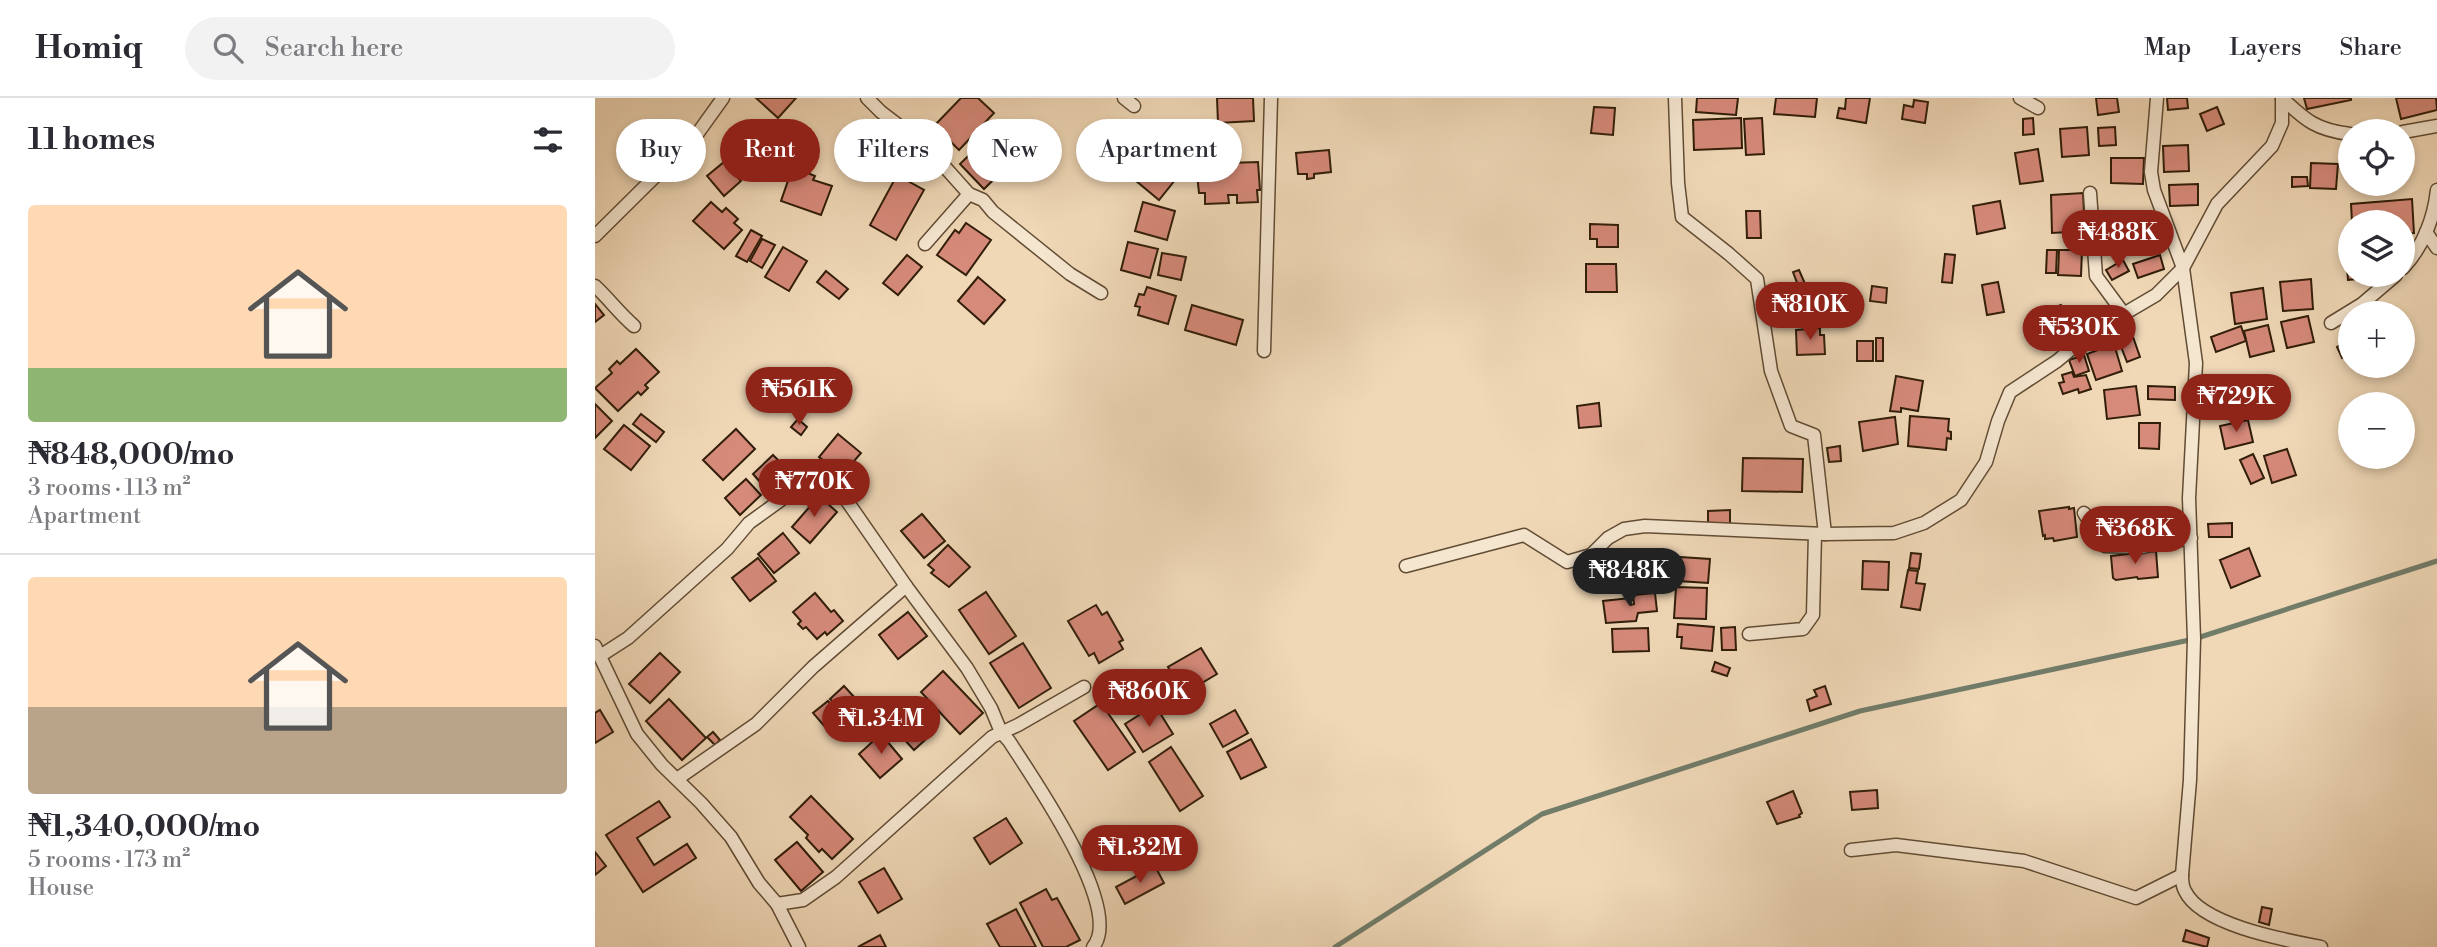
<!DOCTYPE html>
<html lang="en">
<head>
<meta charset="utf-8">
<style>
	:root { --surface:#fff; --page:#f2f2f3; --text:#2b2b33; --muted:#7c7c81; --line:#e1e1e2; --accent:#8f2418 }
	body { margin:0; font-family:"Libre Bodoni",serif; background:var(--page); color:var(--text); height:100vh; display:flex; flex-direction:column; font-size:26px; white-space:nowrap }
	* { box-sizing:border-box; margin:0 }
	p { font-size:23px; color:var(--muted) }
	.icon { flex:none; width:38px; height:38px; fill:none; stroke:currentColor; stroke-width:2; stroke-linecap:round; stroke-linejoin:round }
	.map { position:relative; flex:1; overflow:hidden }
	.sheet { display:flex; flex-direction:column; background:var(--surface); width:595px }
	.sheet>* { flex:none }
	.guide { position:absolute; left:21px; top:21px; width:665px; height:63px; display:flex; gap:14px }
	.controls { position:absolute; left:1743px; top:21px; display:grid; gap:14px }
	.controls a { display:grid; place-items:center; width:77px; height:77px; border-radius:50%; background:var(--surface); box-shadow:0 4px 10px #0003; font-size:35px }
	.price { position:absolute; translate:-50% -60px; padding:0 16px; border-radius:24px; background:var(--accent); color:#fff; font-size:23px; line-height:46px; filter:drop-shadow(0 2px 4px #0008) }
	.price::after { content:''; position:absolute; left:50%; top:42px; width:21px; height:16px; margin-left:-10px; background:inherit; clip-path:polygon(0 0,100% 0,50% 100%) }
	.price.selected { background:#222; color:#fff }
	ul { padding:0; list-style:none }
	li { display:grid; align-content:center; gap:14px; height:371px; padding:0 28px }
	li+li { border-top:2px solid var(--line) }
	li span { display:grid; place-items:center; height:217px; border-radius:7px; color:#555 }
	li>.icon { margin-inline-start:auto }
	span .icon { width:126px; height:126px; fill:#fffc; stroke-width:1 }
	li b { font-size:30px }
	h2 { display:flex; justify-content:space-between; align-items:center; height:84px; padding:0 28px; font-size:30px }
	.pill { padding:0 24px; border-radius:32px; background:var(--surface); box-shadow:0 4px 10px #0003; font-size:24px; line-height:63px }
	.pill.selected { background:var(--accent); color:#fff }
	header { display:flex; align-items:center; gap:42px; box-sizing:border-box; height:98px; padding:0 35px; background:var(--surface); border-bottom:2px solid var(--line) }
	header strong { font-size:33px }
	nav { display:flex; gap:38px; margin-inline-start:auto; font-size:24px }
	.search { width:490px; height:63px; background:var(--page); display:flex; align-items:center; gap:18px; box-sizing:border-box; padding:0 24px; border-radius:38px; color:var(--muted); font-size:26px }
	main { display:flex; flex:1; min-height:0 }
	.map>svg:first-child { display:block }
</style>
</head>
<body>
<header>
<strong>Homiq</strong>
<div class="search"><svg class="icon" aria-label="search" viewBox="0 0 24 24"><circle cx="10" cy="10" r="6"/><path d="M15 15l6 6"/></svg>Search here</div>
<nav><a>Map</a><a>Layers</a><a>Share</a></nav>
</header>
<main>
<section class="sheet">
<h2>11 homes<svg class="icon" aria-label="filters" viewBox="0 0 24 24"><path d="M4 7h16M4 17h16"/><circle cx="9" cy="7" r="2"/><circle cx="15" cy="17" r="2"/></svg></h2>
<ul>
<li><span style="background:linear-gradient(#ffd9b3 75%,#8fb573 0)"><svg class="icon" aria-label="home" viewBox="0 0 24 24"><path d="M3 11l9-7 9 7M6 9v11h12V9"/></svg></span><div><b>₦848,000/mo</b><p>3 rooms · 113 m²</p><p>Apartment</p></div></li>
<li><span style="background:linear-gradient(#ffd9b3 60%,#b9a48a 0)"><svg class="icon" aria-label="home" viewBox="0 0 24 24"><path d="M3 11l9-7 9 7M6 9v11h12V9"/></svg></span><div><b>₦1,340,000/mo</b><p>5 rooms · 173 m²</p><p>House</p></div></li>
</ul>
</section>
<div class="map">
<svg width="1842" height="849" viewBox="0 0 1842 849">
	<rect width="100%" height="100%" fill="#f0d8b7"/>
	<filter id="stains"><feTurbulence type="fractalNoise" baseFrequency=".00286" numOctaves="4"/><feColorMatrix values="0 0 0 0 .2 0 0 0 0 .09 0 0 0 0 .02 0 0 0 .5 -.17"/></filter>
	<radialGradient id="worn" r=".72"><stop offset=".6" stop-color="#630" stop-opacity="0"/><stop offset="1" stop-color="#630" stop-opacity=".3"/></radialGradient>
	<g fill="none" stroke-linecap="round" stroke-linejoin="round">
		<polyline stroke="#717c69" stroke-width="5" points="740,849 947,716 1265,613 1599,541 1842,463"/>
	</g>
	<g fill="#d68a7a" stroke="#311e09" stroke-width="2">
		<polygon points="161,0 201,0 183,20"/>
		<polygon points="366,0 383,0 399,15 364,52 353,41 351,44 345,38 347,35 339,28"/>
		<polygon points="622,0 658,0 659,23 623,25"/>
		<polygon points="1102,0 1143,0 1141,17 1101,14"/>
		<polygon points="1181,0 1222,0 1220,19 1179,16"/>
		<polygon points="1251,0 1275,0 1271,25 1242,20 1244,10 1250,11"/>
		<polygon points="1501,0 1522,0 1524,14 1503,17"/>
		<polygon points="1572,0 1592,0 1593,10 1573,12"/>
		<polygon points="1709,0 1756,0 1756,2 1712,11"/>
		<polygon points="1801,0 1841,0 1842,12 1806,21"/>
		<polygon points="1319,2 1333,4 1330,25 1307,21 1309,7 1318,9"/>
		<polygon points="999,9 1020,10 1018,37 996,35"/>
		<polygon points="1622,9 1629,26 1612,33 1605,16"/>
		<polygon points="1146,20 1147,50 1099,52 1098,22"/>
		<polygon points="1167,20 1169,56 1151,57 1149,21"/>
		<polygon points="1438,20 1439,36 1428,37 1428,21"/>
		<polygon points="409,23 433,48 389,91 365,66"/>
		<polygon points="538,28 562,45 540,74 516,56"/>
		<polygon points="1492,29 1494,57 1467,59 1465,31"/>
		<polygon points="1520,29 1521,47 1504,48 1503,30"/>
		<polygon points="156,31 186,61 165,81 136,50"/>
		<polygon points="1593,47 1594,73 1569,74 1568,48"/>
		<polygon points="568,48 592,67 564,102 540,82"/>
		<polygon points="1443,51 1448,83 1425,86 1420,55"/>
		<polygon points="734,52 736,74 719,76 719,80 712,81 712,76 703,76 701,55"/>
		<polygon points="1516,60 1549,60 1548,86 1516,85"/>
		<polygon points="129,64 146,83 129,98 112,78"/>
		<polygon points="663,64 665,92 662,92 663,104 642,105 642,97 633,97 634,105 610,106 610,95 604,95 601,66"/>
		<polygon points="1716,65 1743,66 1741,91 1715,90"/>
		<polygon points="208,73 220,78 218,82 237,88 226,117 186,103 196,74 206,77"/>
		<polygon points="302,77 329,92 301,142 275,127"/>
		<polygon points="1697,79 1712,79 1713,88 1697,89"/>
		<polygon points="1603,86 1603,107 1575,108 1574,87"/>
		<polygon points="1488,95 1490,133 1457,135 1456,97"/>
		<polygon points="1817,101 1819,135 1808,136 1808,124 1757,124 1756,106"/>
		<polygon points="1405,103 1410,130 1382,136 1378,108"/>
		<polygon points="116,104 127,114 131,110 143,121 139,125 147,132 129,151 98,123"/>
		<polygon points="548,104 580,113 572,142 540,133"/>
		<polygon points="1151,113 1165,113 1166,140 1152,140"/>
		<polygon points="1558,114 1567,141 1533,153 1524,125"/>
		<polygon points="371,125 396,142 371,177 342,157 360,132 364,135"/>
		<polygon points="995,126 1023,127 1023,149 1002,149 1002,141 995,141"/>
		<polygon points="156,132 167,138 152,164 141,158"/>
		<polygon points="167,141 180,147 167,170 155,163"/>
		<polygon points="1750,143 1755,143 1755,177 1785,177 1785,179 1753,182"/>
		<polygon points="533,144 563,151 555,180 526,172"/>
		<polygon points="188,149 212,163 194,193 170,179"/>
		<polygon points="1452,152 1462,152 1461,175 1451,175"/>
		<polygon points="1464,152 1487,152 1486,178 1463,177"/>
		<polygon points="567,155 591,159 586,182 563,177"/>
		<polygon points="1350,156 1360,157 1357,185 1347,184"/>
		<polygon points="312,157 327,169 303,197 288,185"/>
		<polygon points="1565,157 1569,171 1543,180 1538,166"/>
		<polygon points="1528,162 1534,173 1517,182 1511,172"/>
		<polygon points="991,166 1021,166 1022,194 991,194"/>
		<polygon points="1204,172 1214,195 1207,198 1198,174"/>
		<polygon points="231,173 253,191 244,201 222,184"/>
		<polygon points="383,179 410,202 389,226 363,203"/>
		<polygon points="1716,181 1718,211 1688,213 1685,184"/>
		<polygon points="1403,184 1409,214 1392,217 1387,187"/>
		<polygon points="1277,188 1292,190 1291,205 1275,203"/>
		<polygon points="552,189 581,198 573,226 543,217 545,209 540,208 544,196 549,197"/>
		<polygon points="1668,190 1672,221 1640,226 1636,195"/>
		<polygon points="0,206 9,217 0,224"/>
		<polygon points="597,207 648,222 641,247 590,232"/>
		<polygon points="1466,207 1478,242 1449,252 1437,217"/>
		<polygon points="1713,218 1719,244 1692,250 1686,224"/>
		<polygon points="1673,227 1679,253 1655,259 1649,233"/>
		<polygon points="1646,228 1651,243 1621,254 1616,239"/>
		<polygon points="1225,230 1225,237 1229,237 1230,256 1202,257 1201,232"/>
		<polygon points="1537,236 1545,259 1532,264 1523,241"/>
		<rect x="1281" y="240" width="7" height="23"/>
		<rect x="1262" y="243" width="16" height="20"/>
		<polygon points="1753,243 1755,256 1747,260 1742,249"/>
		<polygon points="1519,246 1527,273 1501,282 1492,256"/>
		<polygon points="41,251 64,274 50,287 53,290 46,297 43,294 23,313 0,290 17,275 14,271 22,263 25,266"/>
		<polygon points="1489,257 1494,273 1480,278 1474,262"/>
		<polygon points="1477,274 1479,279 1491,277 1496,291 1484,295 1483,291 1468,296 1464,285 1469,284 1467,277"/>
		<polygon points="1301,278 1328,283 1323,313 1306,310 1306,314 1295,313"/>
		<polygon points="1541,288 1545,317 1512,321 1509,292"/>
		<polygon points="1553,288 1580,289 1580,302 1553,301"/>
		<polygon points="1004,305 1006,328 984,330 982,308"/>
		<polygon points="0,306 17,323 0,340"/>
		<polygon points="46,316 69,334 61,344 38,326"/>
		<polygon points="1315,318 1354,321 1353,333 1356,334 1356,341 1352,340 1351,352 1313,348"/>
		<polygon points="1300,319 1303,346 1268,353 1264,324"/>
		<polygon points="203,321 212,329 206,337 196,329"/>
		<polygon points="1653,322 1658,344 1630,351 1625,328"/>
		<polygon points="1544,325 1565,325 1564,351 1544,350"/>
		<polygon points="29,327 55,348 36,372 9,351"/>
		<polygon points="141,331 160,351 128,382 108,362"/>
		<polygon points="243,336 266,355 247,377 224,359"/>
		<polygon points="1245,348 1246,363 1234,364 1232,350"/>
		<polygon points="1692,351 1701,377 1677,385 1669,358"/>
		<polygon points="1658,356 1669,380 1656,386 1645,362"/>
		<polygon points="178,357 195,374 174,394 158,376"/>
		<polygon points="1148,360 1208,361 1207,394 1147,393"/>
		<polygon points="151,381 166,397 145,417 130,400"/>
		<polygon points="224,398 242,414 215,445 197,429"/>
		<polygon points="1474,409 1474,411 1479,410 1482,439 1459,443 1458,440 1450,441 1450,437 1448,438 1444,413"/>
		<polygon points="1135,412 1135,427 1113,428 1113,413"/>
		<polygon points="327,416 350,443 329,460 306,433"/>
		<polygon points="1637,425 1637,439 1614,439 1613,426"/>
		<polygon points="188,435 204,455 179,475 163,456"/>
		<polygon points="353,447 375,469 354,489 336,475 339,472 333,467"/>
		<polygon points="1654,450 1665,478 1636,490 1625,462"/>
		<polygon points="1561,453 1563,479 1543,481 1542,479 1521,482 1518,480 1516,458"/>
		<polygon points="1316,455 1326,456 1324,471 1314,470"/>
		<polygon points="1085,459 1115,461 1113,485 1083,483 1083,477 1080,477 1080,469 1084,469"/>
		<polygon points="163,460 181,483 155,503 137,480"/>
		<polygon points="1268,463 1294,464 1293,492 1267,491"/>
		<polygon points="1313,472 1323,473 1321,485 1330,486 1325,512 1306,509"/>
		<polygon points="1081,489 1112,490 1111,521 1079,520"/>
		<polygon points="391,494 421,538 394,556 364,512"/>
		<polygon points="220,495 236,514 239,512 248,523 232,537 230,534 222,541 211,529 208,531 203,526 206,523 198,514"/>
		<polygon points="1060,495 1062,513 1043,515 1041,523 1011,525 1008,503 1035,500 1036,507 1039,506 1038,497"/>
		<polygon points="501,507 507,517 512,514 528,542 524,544 528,551 504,565 499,555 494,558 473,523"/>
		<polygon points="313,514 332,538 303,561 284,537"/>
		<polygon points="1083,526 1119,529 1117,553 1086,550 1087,539 1082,539"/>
		<polygon points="1140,529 1141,552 1127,552 1126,530"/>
		<polygon points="1053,530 1054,553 1018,554 1017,531"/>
		<polygon points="428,545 456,590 424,610 395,565"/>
		<polygon points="606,550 622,576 590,595 586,588 583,589 573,569"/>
		<polygon points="65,555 85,574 55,605 34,586"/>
		<polygon points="1120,564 1135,570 1132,578 1117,573"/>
		<polygon points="348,573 388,615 365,636 326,594"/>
		<polygon points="249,588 271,612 257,624 235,601"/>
		<polygon points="1230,588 1236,606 1215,613 1212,602 1222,598 1219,592"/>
		<polygon points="74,601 111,640 87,662 51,623"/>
		<polygon points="233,603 252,626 238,638 218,615"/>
		<polygon points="506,605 540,654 513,672 479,623"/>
		<polygon points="317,607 341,632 319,652 296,627"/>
		<polygon points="560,607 578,636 548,654 530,626"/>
		<polygon points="5,612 18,634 0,645 0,615"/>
		<polygon points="640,612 653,635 628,649 615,626"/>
		<polygon points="118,634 125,642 120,647 112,639"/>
		<polygon points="286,636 307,661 285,680 264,656"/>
		<polygon points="656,641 671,669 646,681 632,654"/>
		<polygon points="576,649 608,698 585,713 554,664"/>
		<polygon points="1282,692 1283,710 1257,712 1255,694"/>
		<polygon points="1198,693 1207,715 1204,717 1205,719 1182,726 1172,704"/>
		<polygon points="216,698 258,741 237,761 227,751 224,754 211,740 213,737 195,719"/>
		<polygon points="64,703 75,719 42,740 59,767 92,746 101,760 48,794 11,737"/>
		<polygon points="411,720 427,745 395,766 379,740"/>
		<polygon points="202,744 228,774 206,793 180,762"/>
		<polygon points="0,754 11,768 0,777"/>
		<polygon points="560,768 569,785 530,806 521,789"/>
		<polygon points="289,770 307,801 283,815 264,784"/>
		<polygon points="451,791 457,802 462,800 485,842 471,849 448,849 425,805"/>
		<polygon points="1667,809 1677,811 1674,827 1664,824"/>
		<polygon points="421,811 441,849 405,849 392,826"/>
		<polygon points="1591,832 1614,840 1612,849 1588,843"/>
		<polygon points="285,837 291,849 263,849"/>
	</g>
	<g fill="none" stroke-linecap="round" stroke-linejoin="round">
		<defs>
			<g id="street">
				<polyline points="272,0 286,14 332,49 374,96 388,102 398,114 475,176 506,195"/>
				<polyline points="529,0 539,8"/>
				<polyline points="1080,0 1083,85 1087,119 1134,156 1162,181 1176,273 1196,328 1219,337 1230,436"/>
				<polyline points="1425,0 1443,10"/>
				<path d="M1562 0 1556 74 1559 92 1588 170 1601 265 1594 400 1599 541 1595 682 1587 777C1587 782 1587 788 1590 793 1606 827 1690 842 1726 849"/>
				<path d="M1687 0C1711 23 1722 32 1755 36"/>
				<polyline points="1808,34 1842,28"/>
				<polyline points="1495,95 1501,178 1529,216"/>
				<polyline points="1831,134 1842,150"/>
				<polyline points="0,138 100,39 128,0"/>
				<polyline points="330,146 374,96"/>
				<path d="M1808 170C1828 149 1839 120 1842 92"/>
				<path d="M0 188C14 201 24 215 39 228"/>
				<polyline points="1736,225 1767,206 1801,177"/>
				<polyline points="669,253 676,0"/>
				<polyline points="1489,415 1510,448 1546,449 1596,440"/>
				<polyline points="811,468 929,437 972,464 996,457 1013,440 1029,431 1050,428 1230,436 1299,435 1329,425 1366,402 1391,364 1403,323 1415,294 1462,263 1493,237 1561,197 1588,170 1622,106 1677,48 1687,25 1687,0"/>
				<polyline points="1154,536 1208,531 1218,517 1220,436"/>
				<polyline points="0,548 42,636 67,667 106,705 136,739 164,785 182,806 204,849"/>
				<path d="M5 558 33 540 132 451 154 425 190 399 214 373 243 390 311 488 372 570 396 610 406 634 414 643C437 679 530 811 498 849"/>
				<polyline points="82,681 161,626 218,569 311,488"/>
				<polyline points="1256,752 1301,747 1429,763 1541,800 1587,777"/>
				<polyline points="182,806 208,802 241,779 397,639 423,627 489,589"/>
			</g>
		</defs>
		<use href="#street" stroke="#614c34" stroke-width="15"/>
		<use href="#street" stroke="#f5e6d0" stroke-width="12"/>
	</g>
	<rect width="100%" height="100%" filter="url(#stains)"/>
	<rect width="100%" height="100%" fill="url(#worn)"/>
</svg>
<div class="controls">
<a><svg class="icon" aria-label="locate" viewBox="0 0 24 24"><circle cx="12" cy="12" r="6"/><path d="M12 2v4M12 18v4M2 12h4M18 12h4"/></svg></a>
<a><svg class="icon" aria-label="layers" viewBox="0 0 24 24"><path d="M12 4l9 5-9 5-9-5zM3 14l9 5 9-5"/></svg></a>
<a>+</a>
<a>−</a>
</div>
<b class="price" style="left:1523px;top:172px">₦488K</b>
<b class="price" style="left:1215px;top:244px">₦810K</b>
<b class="price" style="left:1484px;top:267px">₦530K</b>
<b class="price" style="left:204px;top:329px">₦561K</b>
<b class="price" style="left:1641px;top:336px">₦729K</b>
<b class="price" style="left:219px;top:421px">₦770K</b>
<b class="price" style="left:1540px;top:468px">₦368K</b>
<b class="price selected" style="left:1034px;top:510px">₦848K</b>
<b class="price" style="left:554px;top:631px">₦860K</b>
<b class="price" style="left:286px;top:658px">₦1.34M</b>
<b class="price" style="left:545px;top:787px">₦1.32M</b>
<div class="guide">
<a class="pill">Buy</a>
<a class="pill selected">Rent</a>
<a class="pill">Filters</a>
<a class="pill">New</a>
<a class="pill">Apartment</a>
</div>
</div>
</main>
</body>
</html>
